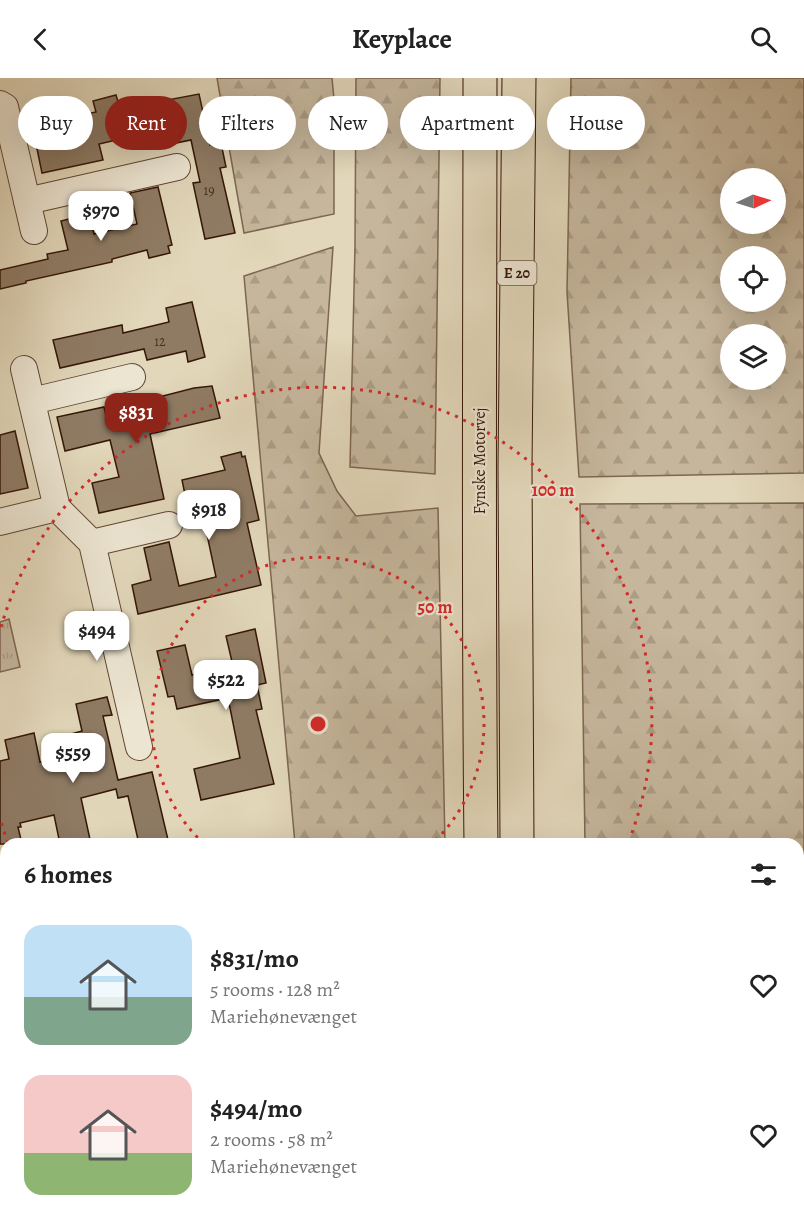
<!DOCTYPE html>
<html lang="en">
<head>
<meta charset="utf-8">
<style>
	:root { --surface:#fff; --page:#f6f6f6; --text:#222; --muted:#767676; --accent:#8f2418 }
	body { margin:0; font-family:Alegreya,serif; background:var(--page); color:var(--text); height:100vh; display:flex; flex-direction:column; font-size:22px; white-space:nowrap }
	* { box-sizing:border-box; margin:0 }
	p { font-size:20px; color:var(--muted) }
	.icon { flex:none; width:33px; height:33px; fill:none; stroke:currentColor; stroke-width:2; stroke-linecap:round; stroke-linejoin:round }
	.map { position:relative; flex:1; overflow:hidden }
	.panel { position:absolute; left:0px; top:760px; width:804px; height:386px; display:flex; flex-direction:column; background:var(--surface); border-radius:18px 18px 0 0; box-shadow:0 6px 24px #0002 }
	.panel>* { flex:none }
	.banner { position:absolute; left:18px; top:18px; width:768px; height:54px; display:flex; gap:12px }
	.needle { width:39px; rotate:86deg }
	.tools { position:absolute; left:720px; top:90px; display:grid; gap:12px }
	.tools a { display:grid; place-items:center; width:66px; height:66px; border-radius:50%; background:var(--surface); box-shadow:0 6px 24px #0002; font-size:30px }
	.price { position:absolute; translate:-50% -51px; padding:0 14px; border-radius:12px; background:#fff; color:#222; font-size:20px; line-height:39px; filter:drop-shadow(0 2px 3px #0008) }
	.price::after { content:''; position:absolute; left:50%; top:36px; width:18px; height:14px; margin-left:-9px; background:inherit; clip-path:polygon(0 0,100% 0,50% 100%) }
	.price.active { background:var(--accent); color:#fff }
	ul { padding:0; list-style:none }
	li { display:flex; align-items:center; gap:18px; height:150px; padding:0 24px }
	li span { display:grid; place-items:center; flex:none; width:168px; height:120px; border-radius:18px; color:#555 }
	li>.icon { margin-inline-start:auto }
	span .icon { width:72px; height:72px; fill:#fffc; stroke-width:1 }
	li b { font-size:26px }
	h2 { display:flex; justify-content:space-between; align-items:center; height:72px; padding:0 24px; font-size:26px }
	.pill { padding:0 21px; border-radius:27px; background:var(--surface); box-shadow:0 6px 24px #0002; font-size:21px; line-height:54px }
	.pill.active { background:var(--accent); color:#fff }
	header { display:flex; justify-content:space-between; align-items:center; height:78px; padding:0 24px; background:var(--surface); font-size:27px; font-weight:700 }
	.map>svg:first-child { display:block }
</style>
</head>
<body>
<header><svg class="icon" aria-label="back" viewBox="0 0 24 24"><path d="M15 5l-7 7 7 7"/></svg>Keyplace<svg class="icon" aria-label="search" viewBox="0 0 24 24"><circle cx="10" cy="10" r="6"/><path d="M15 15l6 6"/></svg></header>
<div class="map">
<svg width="804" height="1145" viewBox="0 0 804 1145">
	<defs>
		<pattern id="forest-firs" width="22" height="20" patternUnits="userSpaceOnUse" patternTransform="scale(1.5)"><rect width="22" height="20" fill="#c5b69c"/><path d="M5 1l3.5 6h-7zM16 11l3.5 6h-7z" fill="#aa9c85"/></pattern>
		<pattern id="park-tufts" width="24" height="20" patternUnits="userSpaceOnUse" patternTransform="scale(1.5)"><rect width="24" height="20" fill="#c5b69c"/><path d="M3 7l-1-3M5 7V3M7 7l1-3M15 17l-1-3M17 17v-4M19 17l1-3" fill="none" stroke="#aa9c85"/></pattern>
	</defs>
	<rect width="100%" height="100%" fill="#e2d7ba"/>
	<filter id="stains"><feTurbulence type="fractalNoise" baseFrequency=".00333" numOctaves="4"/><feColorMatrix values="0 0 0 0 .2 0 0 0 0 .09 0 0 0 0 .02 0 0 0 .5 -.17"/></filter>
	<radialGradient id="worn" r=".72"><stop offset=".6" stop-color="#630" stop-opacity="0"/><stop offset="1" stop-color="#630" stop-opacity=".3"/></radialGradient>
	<g fill="url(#forest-firs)" stroke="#7d6652" stroke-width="1.5" fill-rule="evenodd">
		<polygon points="217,0 332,0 334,21 334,136 244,155"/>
		<polygon points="356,0 440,0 435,396 350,389 355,167"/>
		<path d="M571 0H804V395L579 399 567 214ZM730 100H776V146H730ZM730 178H776V224H730ZM776 256V302H730V256Z"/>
		<polygon points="333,169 319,375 337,413 356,438 438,430 445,766 295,766 244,198"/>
		<polygon points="804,425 804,1145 593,1145 593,1140 798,1140 798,766 585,766 580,426"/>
		<polygon points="0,848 6,848 6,997 0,996"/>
		<rect x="366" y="1140" width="87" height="5"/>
	</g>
	<polygon fill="url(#park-tufts)" stroke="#7d6652" stroke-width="1.5" points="9,541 20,589 0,594 0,544"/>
	<g fill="#8f7b64" stroke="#351707" stroke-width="1.5">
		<polygon points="199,16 210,67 221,65 226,89 220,90 235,155 205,161 193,105 200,104 191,62 166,67 163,51 99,66 103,82 42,95 35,61 46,59 43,45 96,34 93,23 116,17 120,31"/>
		<polygon points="158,109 172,167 168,168 170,175 149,180 147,172 112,181 112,184 26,203 26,205 0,211 0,192 48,181 47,176 68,172 61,143 89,136 94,156 137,146 130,115"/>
		<polygon points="192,224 205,279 188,284 186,273 147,282 144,271 60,290 53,262 122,247 123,255 169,244 166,230"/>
		<polygon points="212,308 220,340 150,356 164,421 99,435 92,405 119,399 110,362 65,373 57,339 104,329 108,346 157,331 155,320 194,310"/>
		<polygon points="15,353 28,410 0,416 0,357"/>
		<polygon points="241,374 242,379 245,378 259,442 247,445 261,507 138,536 132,507 151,502 144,470 169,464 179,508 216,499 202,433 189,436 182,402 225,392 221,379"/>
		<polygon points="255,551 266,605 257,607 262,631 256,632 274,706 201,722 194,691 240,680 228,620 177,631 174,618 168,619 157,573 185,567 192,597 233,588 226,558"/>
		<polygon points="107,619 112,637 103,638 118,702 152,694 169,766 139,766 128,718 118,720 116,711 81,720 91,766 60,766 54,737 20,745 21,749 18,749 22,766 0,766 0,683 9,681 5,662 34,655 40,684 75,676 71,656 82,653 76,626"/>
	</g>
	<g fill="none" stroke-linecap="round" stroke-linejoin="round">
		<defs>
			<g id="minor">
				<polyline points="0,26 5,29 34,153"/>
				<polyline points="27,123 177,89"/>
				<polyline points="24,291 57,430 92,465 139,669"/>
				<polyline points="32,323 132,299"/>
				<polyline points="0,444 57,430"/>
				<polyline points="92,465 169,447"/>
			</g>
			<g id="highway">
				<path d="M480 0C480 256 478 511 481 766"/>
				<polyline points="517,766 515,390 519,0"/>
				<polyline points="488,1140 488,1145"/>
				<polyline points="524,1140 524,1145"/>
			</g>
		</defs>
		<use href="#minor" stroke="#604734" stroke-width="28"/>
		<use href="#highway" stroke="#351707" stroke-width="35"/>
		<use href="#minor" stroke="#ece5d2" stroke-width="26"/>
		<use href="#highway" stroke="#e2d7ba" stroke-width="33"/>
	</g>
	<g fill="none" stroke="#d62828" stroke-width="3" stroke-dasharray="3 6">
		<path d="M204 766A166 166 0 1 1 432 766"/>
		<path d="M8 765A332 332 0 0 1 1 743M1 549A332 332 0 1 1 628 765"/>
	</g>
	<g text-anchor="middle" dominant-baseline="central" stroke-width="4.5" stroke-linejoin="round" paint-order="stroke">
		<g font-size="14" fill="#4c301e">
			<text x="209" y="112">19</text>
			<text x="160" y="263">12</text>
		</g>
		<rect fill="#ece5d2" stroke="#6c5544" stroke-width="1.5" x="497.5" y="183" width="39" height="24" rx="4.5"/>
		<g font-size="15" font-weight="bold" fill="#351707">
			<text x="517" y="195">E 20</text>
		</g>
		<g font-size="16" fill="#351707" stroke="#ece5d2">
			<text transform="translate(480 383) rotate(-90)">Fynske Motorvej</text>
		</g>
	</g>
	<circle cx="318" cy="646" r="9" fill="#d62828" stroke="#ece5d2" stroke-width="3"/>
	<g font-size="18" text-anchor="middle" font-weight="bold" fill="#d62828" stroke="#ece5d2" stroke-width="4.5" stroke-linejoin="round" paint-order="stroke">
		<text x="553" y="418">100 m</text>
		<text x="435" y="535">50 m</text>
	</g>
	<rect width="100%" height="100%" filter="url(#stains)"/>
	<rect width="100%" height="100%" fill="url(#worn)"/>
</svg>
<div class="tools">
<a><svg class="needle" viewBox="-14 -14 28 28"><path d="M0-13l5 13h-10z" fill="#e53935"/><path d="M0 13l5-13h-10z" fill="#767676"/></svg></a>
<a><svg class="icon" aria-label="locate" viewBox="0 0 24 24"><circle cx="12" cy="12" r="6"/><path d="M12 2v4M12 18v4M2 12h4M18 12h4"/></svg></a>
<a><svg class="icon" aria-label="layers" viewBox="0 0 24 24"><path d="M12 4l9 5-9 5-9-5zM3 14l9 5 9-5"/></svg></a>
</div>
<b class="price" style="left:101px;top:164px">$970</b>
<b class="price active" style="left:136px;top:366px">$831</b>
<b class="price" style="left:209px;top:463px">$918</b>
<b class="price" style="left:97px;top:584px">$494</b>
<b class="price" style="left:226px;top:633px">$522</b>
<b class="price" style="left:73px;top:706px">$559</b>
<div class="banner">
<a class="pill">Buy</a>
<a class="pill active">Rent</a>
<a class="pill">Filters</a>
<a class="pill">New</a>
<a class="pill">Apartment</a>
<a class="pill">House</a>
</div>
<section class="panel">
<h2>6 homes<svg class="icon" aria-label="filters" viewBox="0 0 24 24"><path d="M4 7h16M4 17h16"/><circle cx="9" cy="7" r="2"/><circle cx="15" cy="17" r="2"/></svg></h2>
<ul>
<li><span style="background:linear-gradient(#bfe0f5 60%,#7fa58c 0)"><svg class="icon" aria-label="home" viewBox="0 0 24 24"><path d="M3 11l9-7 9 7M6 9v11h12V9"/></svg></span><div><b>$831/mo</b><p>5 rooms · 128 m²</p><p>Mariehønevænget</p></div><svg class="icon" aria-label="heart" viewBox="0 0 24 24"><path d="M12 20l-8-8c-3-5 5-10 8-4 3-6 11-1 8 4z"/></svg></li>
<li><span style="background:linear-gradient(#f6c9c9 65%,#8fb573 0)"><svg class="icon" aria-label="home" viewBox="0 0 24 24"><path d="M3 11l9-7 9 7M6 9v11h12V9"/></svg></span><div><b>$494/mo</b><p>2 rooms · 58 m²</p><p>Mariehønevænget</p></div><svg class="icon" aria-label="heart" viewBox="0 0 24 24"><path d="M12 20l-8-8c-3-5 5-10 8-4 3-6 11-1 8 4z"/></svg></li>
</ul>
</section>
</div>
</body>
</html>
